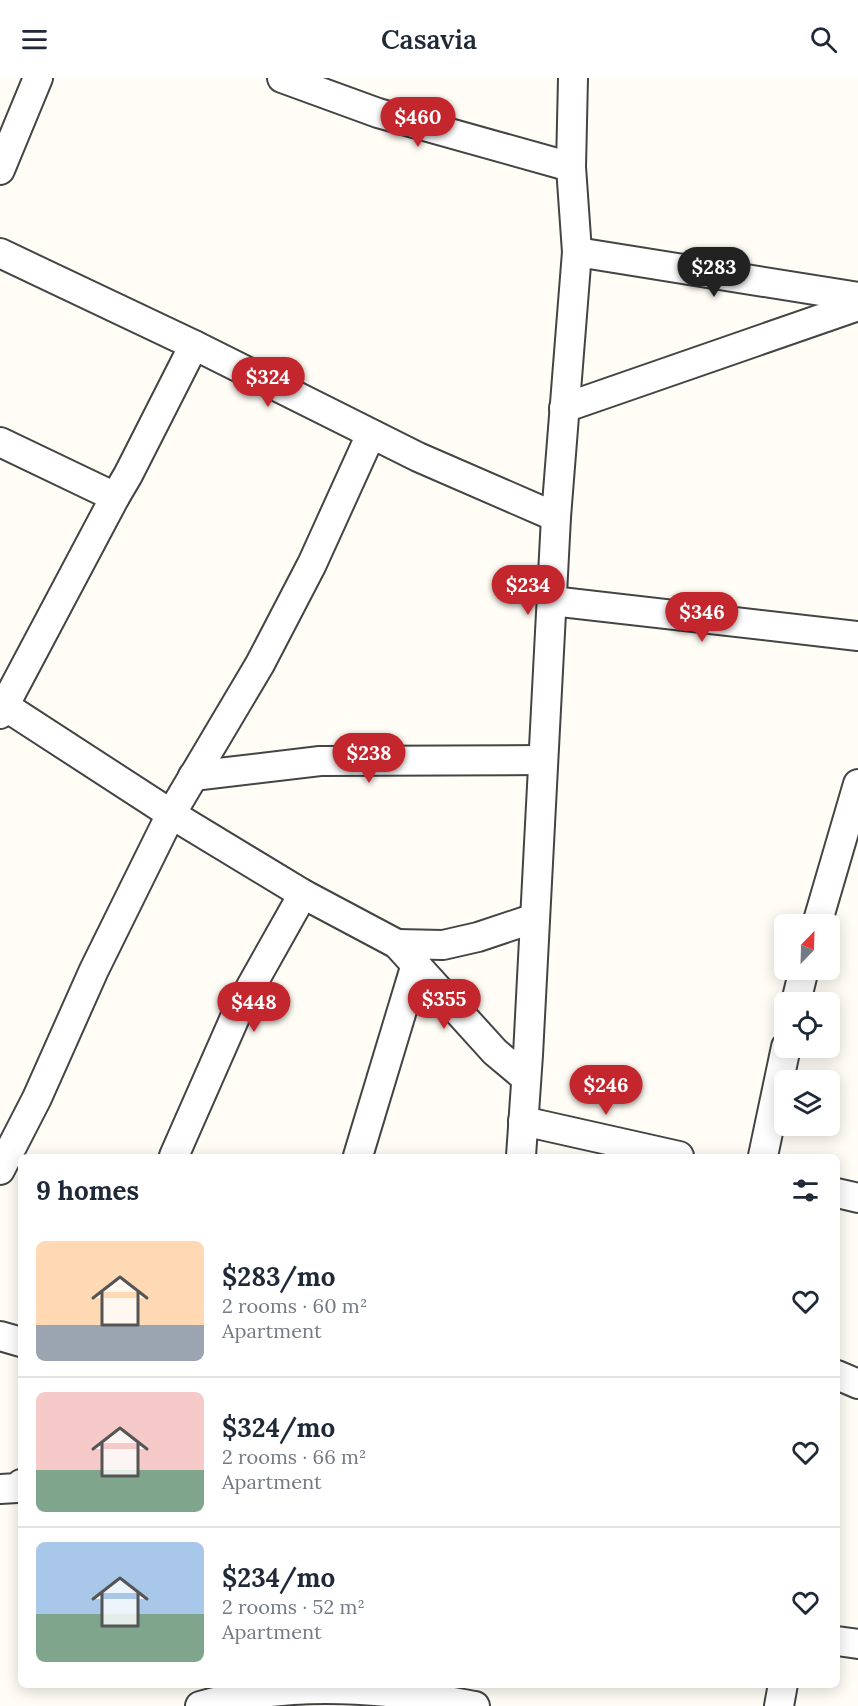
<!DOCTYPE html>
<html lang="en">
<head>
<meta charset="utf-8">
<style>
	:root { --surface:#fff; --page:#f2f2f3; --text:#1f2937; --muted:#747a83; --line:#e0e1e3; --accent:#c4262e }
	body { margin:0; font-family:Lora,serif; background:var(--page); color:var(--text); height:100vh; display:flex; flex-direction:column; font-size:22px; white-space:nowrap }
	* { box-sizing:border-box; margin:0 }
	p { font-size:20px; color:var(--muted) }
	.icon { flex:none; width:33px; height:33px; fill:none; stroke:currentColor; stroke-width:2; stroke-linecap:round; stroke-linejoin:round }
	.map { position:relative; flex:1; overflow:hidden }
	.drawer { position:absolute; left:18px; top:1076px; width:822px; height:534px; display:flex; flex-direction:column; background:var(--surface); border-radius:9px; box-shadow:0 3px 15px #0003 }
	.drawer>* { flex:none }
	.needle { width:39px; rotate:23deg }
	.controls { position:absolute; left:774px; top:836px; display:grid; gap:12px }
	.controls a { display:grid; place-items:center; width:66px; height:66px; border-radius:9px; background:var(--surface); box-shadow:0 3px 15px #0003; font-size:30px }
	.price { position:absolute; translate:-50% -51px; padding:0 14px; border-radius:21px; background:var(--accent); color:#fff; font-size:20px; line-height:39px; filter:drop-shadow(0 2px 3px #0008) }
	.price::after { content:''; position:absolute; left:50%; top:36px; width:18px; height:14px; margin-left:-9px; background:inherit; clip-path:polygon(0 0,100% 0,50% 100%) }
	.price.on { background:#222; color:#fff }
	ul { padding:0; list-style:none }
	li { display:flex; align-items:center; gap:18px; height:150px; padding:0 18px }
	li+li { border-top:2px solid var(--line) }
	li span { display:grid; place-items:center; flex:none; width:168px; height:120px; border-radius:9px; color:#555 }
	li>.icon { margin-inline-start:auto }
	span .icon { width:72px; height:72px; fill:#fffc; stroke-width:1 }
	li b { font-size:26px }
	h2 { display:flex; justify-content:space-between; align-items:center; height:72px; padding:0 18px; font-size:26px }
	header { display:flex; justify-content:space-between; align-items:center; height:78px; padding:0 18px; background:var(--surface); font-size:27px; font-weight:600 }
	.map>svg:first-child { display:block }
</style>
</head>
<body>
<header><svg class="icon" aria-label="menu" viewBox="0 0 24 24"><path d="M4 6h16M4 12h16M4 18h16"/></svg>Casavia<svg class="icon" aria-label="search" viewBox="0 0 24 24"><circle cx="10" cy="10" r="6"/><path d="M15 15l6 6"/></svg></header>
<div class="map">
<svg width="858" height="1628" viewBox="0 0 858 1628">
	<rect width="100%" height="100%" fill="#fffdf5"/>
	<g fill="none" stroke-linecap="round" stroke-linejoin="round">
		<defs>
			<g id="minor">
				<polyline points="282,0 378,35 571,89"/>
				<polyline points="0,92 38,0"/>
				<polyline points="577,174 858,219"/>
				<polyline points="0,175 194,267 418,379 556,439"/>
				<polyline points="564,330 858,228"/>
				<polyline points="0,364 115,419"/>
				<polyline points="552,523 858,558"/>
				<polyline points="0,625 171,736 303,816 397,866 495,974 526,1000"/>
				<polyline points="0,636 115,419 128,397 194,267"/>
				<polyline points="193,698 320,683 543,682"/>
				<polyline points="817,846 858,706"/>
				<polyline points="397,866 443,867 478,859 535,840"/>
				<polyline points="796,924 804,891"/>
				<polyline points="523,1043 679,1078"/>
				<polyline points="174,1078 240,928 303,816"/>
				<polyline points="358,1078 416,886"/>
				<polyline points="521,1078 528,977 556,439 577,174 571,89 573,0"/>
				<polyline points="763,1078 786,969"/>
				<polyline points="0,1092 37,1020 94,892 171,736 260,586 312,486 371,356"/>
				<polyline points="837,1115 858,1120"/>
				<polyline points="0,1258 21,1264"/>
				<polyline points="837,1297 858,1306"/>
				<polyline points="0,1411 17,1410 21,1406"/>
				<polyline points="837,1563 858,1566"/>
				<path d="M200 1628C262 1610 323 1608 388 1614 417 1617 446 1623 475 1628"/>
				<polyline points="779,1628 783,1606"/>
			</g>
		</defs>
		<use href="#minor" stroke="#444" stroke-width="32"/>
		<use href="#minor" stroke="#fff" stroke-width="28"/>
	</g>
</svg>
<div class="controls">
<a><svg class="needle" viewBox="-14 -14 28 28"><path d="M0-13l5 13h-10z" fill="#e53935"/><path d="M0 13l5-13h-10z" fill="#747a83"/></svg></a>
<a><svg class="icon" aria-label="locate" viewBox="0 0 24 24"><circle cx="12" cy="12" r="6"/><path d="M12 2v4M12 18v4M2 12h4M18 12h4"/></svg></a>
<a><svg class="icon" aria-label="layers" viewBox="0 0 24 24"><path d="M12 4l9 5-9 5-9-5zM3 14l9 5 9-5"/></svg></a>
</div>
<b class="price" style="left:418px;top:70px">$460</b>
<b class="price on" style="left:714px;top:220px">$283</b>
<b class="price" style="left:268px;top:330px">$324</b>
<b class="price" style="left:528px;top:538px">$234</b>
<b class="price" style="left:702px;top:565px">$346</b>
<b class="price" style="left:369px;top:706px">$238</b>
<b class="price" style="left:444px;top:952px">$355</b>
<b class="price" style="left:254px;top:955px">$448</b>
<b class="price" style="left:606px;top:1038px">$246</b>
<section class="drawer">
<h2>9 homes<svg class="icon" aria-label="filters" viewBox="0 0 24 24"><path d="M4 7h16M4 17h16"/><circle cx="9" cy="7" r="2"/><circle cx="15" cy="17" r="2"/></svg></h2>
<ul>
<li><span style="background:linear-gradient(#ffd9b3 70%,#9aa5b1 0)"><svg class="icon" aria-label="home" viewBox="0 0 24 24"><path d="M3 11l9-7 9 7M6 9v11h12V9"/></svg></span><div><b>$283/mo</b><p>2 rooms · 60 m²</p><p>Apartment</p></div><svg class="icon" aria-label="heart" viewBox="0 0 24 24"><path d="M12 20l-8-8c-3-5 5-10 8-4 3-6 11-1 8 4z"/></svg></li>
<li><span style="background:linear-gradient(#f6c9c9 65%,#7fa58c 0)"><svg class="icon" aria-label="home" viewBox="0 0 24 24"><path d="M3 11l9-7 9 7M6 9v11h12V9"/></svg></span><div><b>$324/mo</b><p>2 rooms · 66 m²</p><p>Apartment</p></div><svg class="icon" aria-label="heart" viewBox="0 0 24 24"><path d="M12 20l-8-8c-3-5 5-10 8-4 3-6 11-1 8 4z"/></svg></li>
<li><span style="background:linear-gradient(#a9c7e8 60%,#7fa58c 0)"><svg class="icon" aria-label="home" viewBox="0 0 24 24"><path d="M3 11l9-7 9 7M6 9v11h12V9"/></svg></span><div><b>$234/mo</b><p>2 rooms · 52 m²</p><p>Apartment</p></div><svg class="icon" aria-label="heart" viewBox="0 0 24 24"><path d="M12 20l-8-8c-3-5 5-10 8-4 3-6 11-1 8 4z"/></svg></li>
</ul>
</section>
</div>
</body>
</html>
